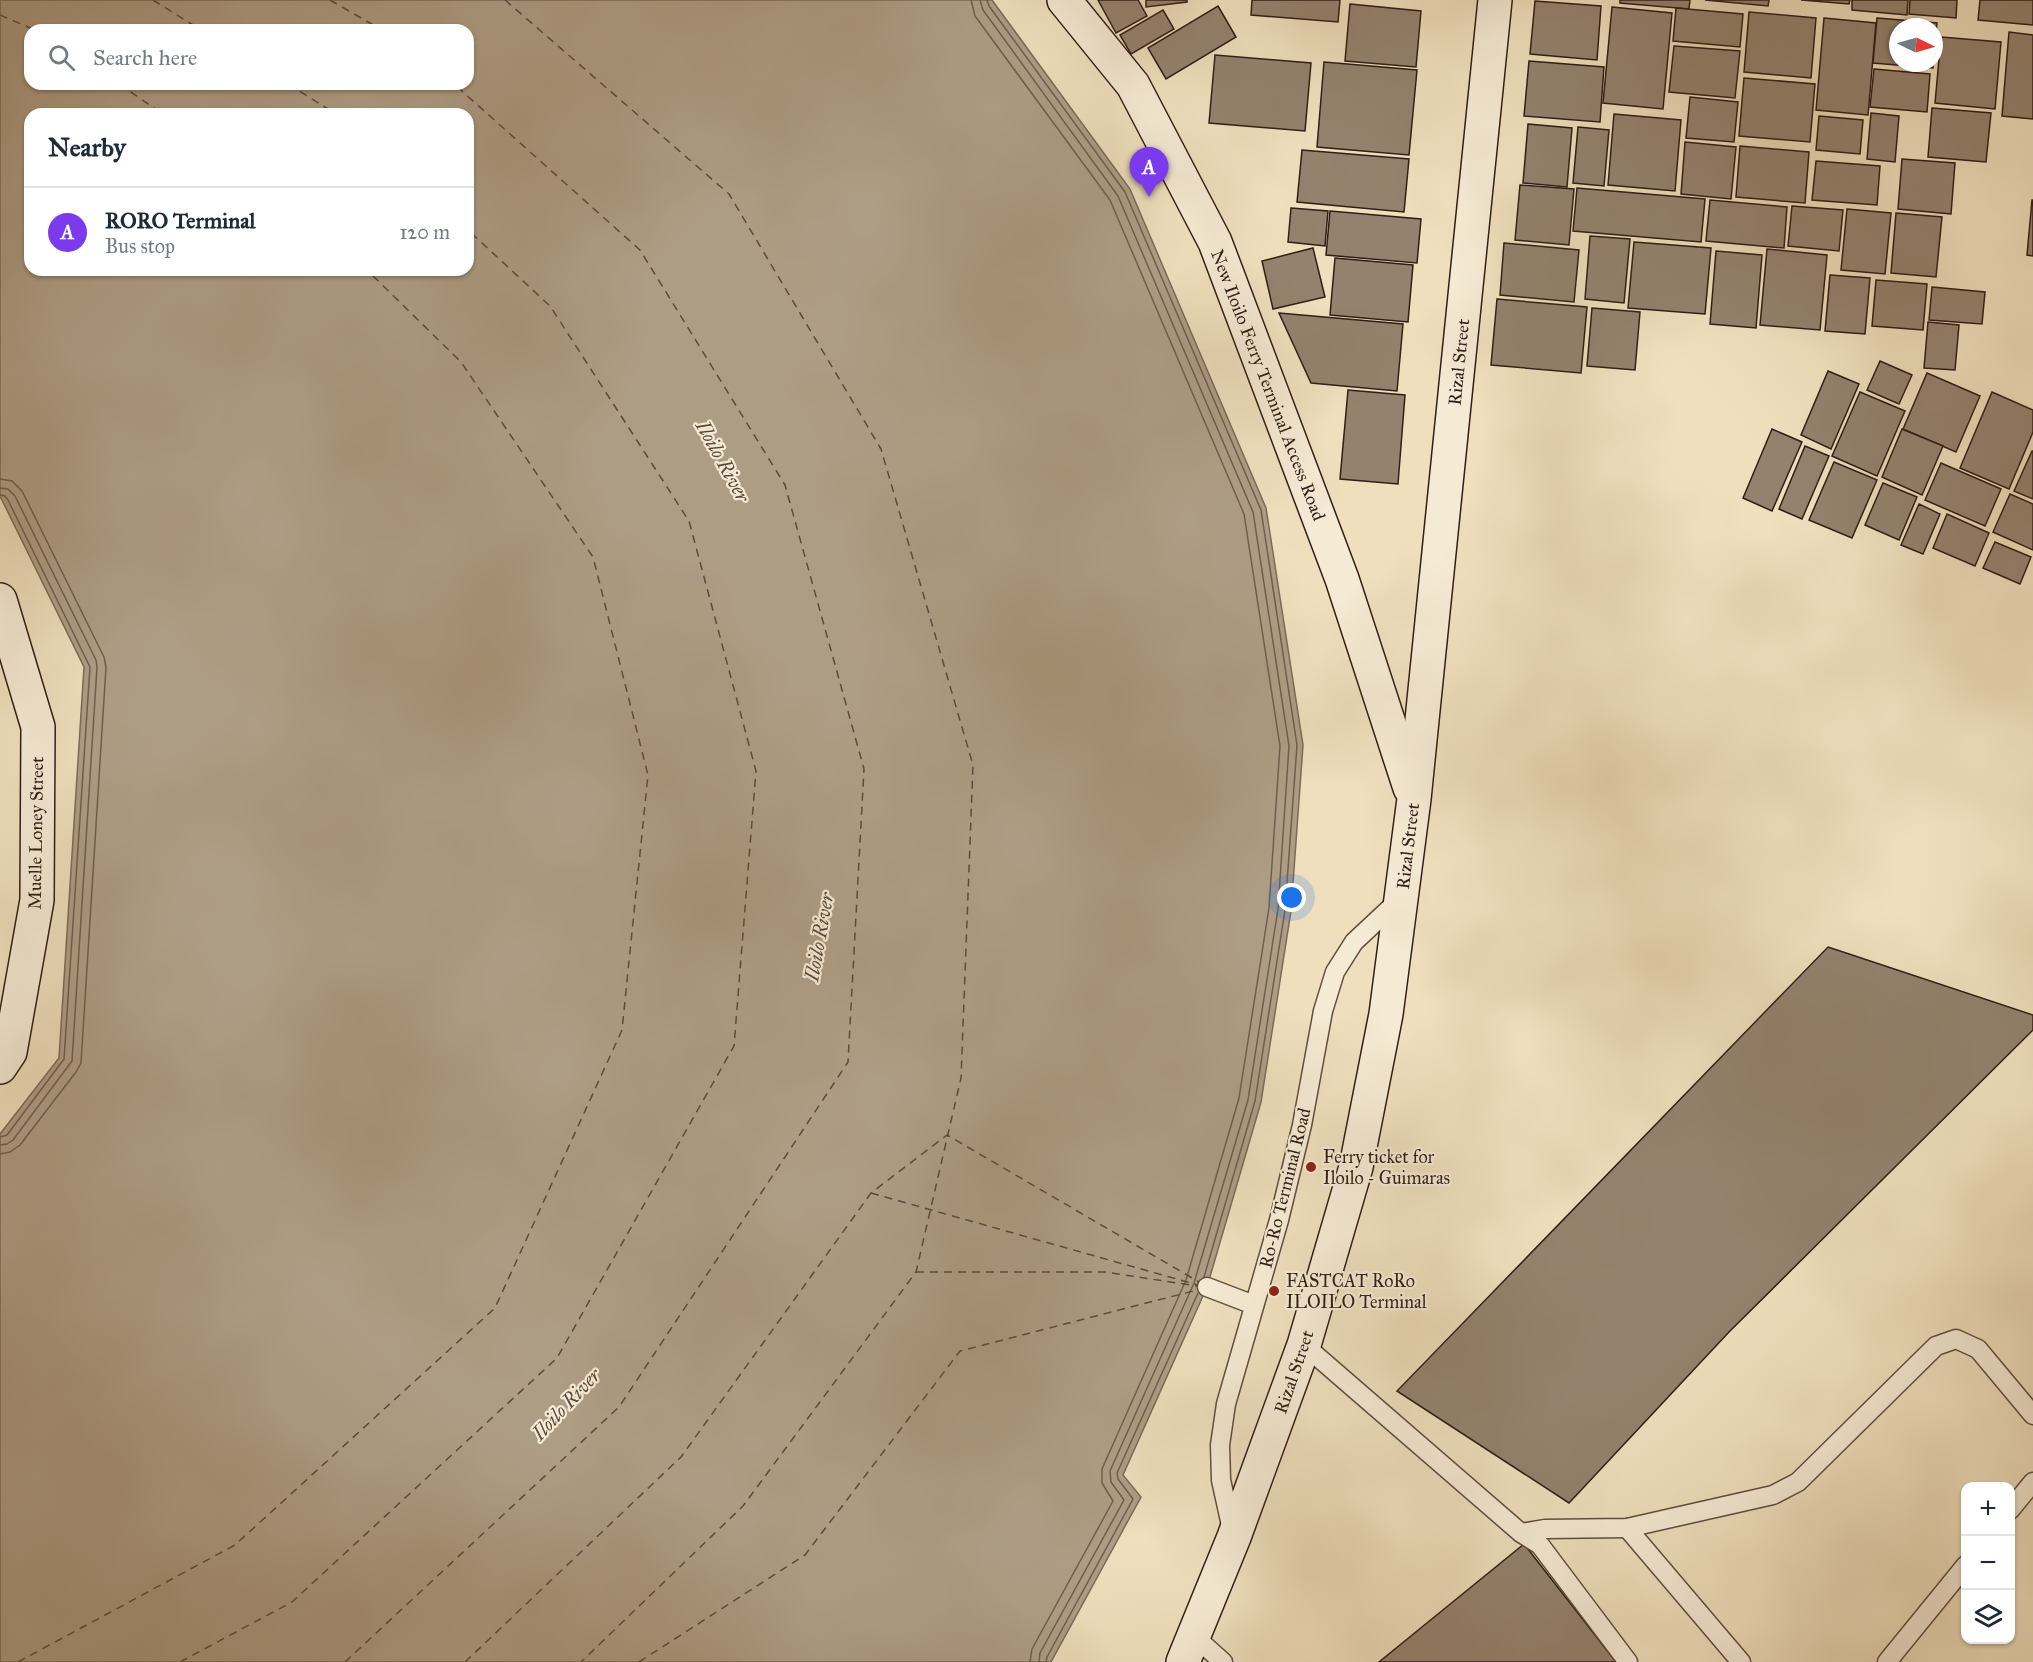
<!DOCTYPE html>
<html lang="en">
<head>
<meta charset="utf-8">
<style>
  :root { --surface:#fff; --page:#f6f6f7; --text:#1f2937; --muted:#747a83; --line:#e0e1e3; --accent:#7c3aed }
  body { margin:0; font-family:"IM FELL Great Primer",serif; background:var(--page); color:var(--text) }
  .controls { position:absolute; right:18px; bottom:18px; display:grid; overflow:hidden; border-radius:12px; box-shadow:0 2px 4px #0004 }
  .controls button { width:54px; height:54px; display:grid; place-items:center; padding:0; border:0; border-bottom:2px solid var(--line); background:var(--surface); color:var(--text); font:30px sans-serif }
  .compass { position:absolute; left:1889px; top:18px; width:54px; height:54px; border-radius:50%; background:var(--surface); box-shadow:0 2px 4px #0004; rotate:95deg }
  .you { position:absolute; left:1292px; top:898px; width:21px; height:21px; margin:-15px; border:4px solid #fff; border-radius:50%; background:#1a73e8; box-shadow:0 0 0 9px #1a73e833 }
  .badge { display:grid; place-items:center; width:39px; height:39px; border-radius:50%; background:var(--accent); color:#fff; font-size:20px; font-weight:700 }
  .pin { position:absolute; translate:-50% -50px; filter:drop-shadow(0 2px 3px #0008) }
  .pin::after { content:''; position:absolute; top:32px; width:21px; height:18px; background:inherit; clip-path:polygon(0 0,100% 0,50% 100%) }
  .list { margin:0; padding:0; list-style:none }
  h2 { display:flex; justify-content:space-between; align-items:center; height:78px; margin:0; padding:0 24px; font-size:26px }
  h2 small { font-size:20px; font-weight:400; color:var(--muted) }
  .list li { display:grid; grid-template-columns:39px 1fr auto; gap:18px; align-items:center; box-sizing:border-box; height:90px; padding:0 24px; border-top:2px solid var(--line) }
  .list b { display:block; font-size:22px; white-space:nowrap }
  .list p { margin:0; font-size:20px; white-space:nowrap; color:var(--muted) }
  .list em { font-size:20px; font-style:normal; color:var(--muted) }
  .icon { flex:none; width:33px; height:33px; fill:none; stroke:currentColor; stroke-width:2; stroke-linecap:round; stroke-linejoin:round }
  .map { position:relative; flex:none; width:2033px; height:1662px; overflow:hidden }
  .search { position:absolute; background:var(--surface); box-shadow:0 2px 4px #0004; left:24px; top:24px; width:450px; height:66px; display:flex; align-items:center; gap:15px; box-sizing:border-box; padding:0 21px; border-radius:18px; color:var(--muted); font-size:22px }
  .panel { position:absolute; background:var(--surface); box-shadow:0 2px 4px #0004; left:24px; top:108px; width:450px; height:168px; border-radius:18px }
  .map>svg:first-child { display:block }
  .water { fill:#ae9d85; stroke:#7c6a59; stroke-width:1.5; fill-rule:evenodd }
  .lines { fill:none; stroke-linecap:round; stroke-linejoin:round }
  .shore { stroke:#705e4e; stroke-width:1.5 }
  .ferry { stroke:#5d4a3e; stroke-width:1.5; stroke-dasharray:8 6; stroke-linecap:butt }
  .building { fill:#94826e; stroke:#311e18; stroke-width:1.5 }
  .lane-casing { stroke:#604e41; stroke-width:21 }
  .secondary-casing { stroke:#311e18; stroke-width:36 }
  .lane { stroke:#f5ead4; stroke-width:18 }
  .secondary { stroke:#f5ead4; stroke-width:33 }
  .poi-dot { fill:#8f2418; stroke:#f5ead4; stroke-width:2 }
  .labels { text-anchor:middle; stroke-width:4.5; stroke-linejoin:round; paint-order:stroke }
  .street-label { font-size:18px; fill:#311e18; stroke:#f5ead4 }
  .poi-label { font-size:18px; fill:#311e18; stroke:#f5ead4; text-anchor:start }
  .water-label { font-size:20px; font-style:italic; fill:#5d4a3e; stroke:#f5ead4 }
</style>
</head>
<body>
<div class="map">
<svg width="2033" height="1662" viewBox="0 0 2033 1662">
  <rect width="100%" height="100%" fill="#efdfbd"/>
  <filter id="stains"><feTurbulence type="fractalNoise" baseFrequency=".00333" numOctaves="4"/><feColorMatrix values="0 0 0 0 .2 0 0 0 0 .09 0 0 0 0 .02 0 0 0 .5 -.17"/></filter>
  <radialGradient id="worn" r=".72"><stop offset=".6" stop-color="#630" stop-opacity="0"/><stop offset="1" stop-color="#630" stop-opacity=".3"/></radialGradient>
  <path class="water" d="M0,0H992L1130,189L1266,508L1303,745L1291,911L1261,1102L1207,1287L1123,1475L1141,1497L1051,1662H0V1134L59,1058L84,667L0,496ZM30,30H468V84H30ZM30,114H468V270H30Z"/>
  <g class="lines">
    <g class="shore">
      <polyline points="971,0 975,16 1110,200 1244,514 1280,746 1269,908 1239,1098 1186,1280 1102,1469 1102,1483 1113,1501 1032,1649 1030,1662"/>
      <polyline points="980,0 983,10 1118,196 1253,512 1289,746 1278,909 1248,1100 1194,1283 1110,1471 1111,1482 1124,1500 1040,1653 1039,1662"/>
      <polyline points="987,0 989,6 1125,192 1261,510 1297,745 1285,910 1255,1101 1204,1277"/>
      <polyline points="0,479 12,481 22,491 104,657 106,667 81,1063 76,1072 20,1145 10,1152 0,1154"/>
      <polyline points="0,488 8,489 15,496 96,660 97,667 72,1061 13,1140 7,1144 0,1145"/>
      <polyline points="0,495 5,496 8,500 90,667 64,1059 7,1135 0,1137"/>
      <polyline points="1046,1662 1047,1657 1133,1499 1118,1479 1117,1473 1198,1293"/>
    </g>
    <g class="ferry">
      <polyline points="153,0 201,30"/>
      <polyline points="330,0 382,30"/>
      <polyline points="505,0 729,194 881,449 973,765 961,1078 916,1272 743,1506 581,1662"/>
      <polyline points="0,15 35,30"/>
      <polyline points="119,84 163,114"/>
      <polyline points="288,84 336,114"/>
      <polyline points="871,1193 1198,1285"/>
      <polyline points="916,1272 1105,1272 1197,1286"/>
      <polyline points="18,1662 235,1545 495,1308 622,1030 648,775 593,557 461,362 367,270"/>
      <polyline points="180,1662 292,1602 557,1358 734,1046 756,771 689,521 550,306 468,230"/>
      <polyline points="345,1662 619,1407 848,1062 864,769 785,485 640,250 454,84"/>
      <polyline points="465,1662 681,1457 871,1193 947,1135 1199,1282"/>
      <polyline points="639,1662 805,1555 960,1351 1201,1289"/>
    </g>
  </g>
  <g class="building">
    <polygon points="1098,0 1138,0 1147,16 1116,33"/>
    <polygon points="1146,0 1187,0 1187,2 1146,7"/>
    <polygon points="1252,0 1340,0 1338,22 1251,15"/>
    <polygon points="1620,0 1690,0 1689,9 1620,3"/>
    <polygon points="1705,0 1769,0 1768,6"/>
    <polygon points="1801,0 1850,0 1849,4"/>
    <polygon points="1852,0 1908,0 1907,15 1852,10"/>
    <polygon points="1910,0 1957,0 1956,18 1909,14"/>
    <polygon points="1980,0 2033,0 2033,25 1978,20"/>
    <polygon points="1535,1 1601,6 1597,60 1530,54"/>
    <polygon points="1350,4 1421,11 1416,67 1345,61"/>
    <polygon points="1218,6 1236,37 1166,79 1148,48"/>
    <polygon points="1612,7 1672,13 1663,109 1603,103"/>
    <polygon points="1676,8 1743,14 1740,47 1673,41"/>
    <polygon points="1163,10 1174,29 1131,54 1120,35"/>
    <polygon points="1749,12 1816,18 1811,78 1744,72"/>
    <polygon points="1824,18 1876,23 1868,115 1816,110"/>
    <polygon points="1877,18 1937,23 1934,52 1934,27 1898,27 1898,63 1933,63 1933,68 1873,63"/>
    <polygon points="2009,32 2033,35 2033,119 2002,116"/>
    <polygon points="1941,37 2001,42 1995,109 1935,103"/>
    <polygon points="1674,46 1740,51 1735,98 1669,92"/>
    <polygon points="1215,55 1311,63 1305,131 1209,123"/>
    <polygon points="1529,61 1604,67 1600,122 1524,116"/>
    <polygon points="1324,62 1417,70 1409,155 1317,147"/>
    <polygon points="1874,69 1930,74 1927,112 1870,107"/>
    <polygon points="1744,78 1815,84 1810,142 1739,136"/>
    <polygon points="1690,97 1738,102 1734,142 1686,138"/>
    <polygon points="1932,108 1991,113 1986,162 1928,157"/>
    <polygon points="1871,113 1899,116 1895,162 1867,159"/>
    <polygon points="1614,114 1681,120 1675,191 1608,185"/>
    <polygon points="1819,116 1863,120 1860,154 1816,150"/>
    <polygon points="1528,124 1572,128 1567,187 1523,183"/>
    <polygon points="1578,127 1609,130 1604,186 1573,183"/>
    <polygon points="1685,142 1736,147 1731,199 1681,194"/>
    <polygon points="1740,146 1809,152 1805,203 1736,197"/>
    <polygon points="1302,150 1409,159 1404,212 1297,202"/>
    <polygon points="1902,159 1955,163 1951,214 1898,209"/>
    <polygon points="1816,161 1880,166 1877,205 1812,200"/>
    <polygon points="1520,185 1574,189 1569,245 1515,240"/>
    <polygon points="1577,188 1705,199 1701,242 1573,231"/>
    <polygon points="1710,200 1787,207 1784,248 1706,241"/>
    <polygon points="2032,200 2033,200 2033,256 2027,255"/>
    <polygon points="1792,206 1843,210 1839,251 1788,246"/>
    <polygon points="1291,208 1328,211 1325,246 1288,242"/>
    <polygon points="1847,209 1891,213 1885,274 1841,270"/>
    <polygon points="1330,211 1421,219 1417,263 1326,255"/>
    <polygon points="1896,213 1942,217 1936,277 1891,273"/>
    <polygon points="1590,236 1630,239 1624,303 1585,299"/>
    <polygon points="1634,242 1711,248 1705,314 1628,308"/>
    <polygon points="1504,243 1579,250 1574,302 1500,295"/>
    <polygon points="1313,248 1325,297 1273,309 1262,261"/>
    <polygon points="1767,249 1827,255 1820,330 1760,325"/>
    <polygon points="1716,251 1762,255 1756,328 1710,324"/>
    <polygon points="1335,258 1413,265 1408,322 1330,315"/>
    <polygon points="1830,275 1870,278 1865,334 1825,331"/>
    <polygon points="1876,280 1927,284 1923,330 1872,326"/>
    <polygon points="1932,287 1985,292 1982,324 1929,320"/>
    <polygon points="1497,299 1587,307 1581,373 1491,365"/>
    <polygon points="1592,308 1640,312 1635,370 1587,366"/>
    <polygon points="1279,313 1403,324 1397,391 1311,383"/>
    <polygon points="1928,322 1959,325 1955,370 1924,368"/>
    <polygon points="1880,361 1912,375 1899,404 1867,390"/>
    <polygon points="1828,371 1859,384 1831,449 1801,435"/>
    <polygon points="1927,373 1980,396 1956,452 1903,429"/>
    <polygon points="1348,390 1405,395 1398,484 1340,479"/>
    <polygon points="1860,392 1905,411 1877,476 1832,456"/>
    <polygon points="1992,392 2033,410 2033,432 2009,489 1960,468"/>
    <polygon points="1772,429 1802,442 1772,511 1743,498"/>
    <polygon points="1902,429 1943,446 1922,495 1882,477"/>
    <polygon points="1805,446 1829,456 1802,519 1779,509"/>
    <polygon points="2032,451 2033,451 2033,499 2014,491"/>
    <polygon points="1834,462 1877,480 1852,538 1809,520"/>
    <polygon points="1941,463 2001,489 1985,526 1925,500"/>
    <polygon points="1883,483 1917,497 1899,540 1865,525"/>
    <polygon points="2010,494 2033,504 2033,550 1993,532"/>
    <polygon points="1919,504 1940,514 1923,554 1901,545"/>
    <polygon points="1947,514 1989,533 1975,566 1933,548"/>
    <polygon points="1995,542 2031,557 2020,584 1983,568"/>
    <polygon points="1828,947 2033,1015 2033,1030 1729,1332 1569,1503 1397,1391"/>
    <polygon points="1524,1544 1616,1662 1379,1662"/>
  </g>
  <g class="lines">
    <defs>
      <g id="lane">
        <polyline points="1207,1287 1254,1305"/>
        <polyline points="1304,1345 1521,1533 1545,1529 1627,1528 1773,1495 1798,1482 1936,1346 1956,1339 1978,1349 2033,1415"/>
        <polyline points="2010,1510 2033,1482"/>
        <polyline points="1627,1528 1741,1662"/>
        <polyline points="1232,1530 1221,1480 1220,1445 1226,1404 1279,1220 1302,1125 1323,1011 1335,972 1354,942 1400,899"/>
        <polyline points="1521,1533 1540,1545 1628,1662"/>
        <polyline points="1195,1637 1223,1662"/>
        <polyline points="1887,1662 1966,1565"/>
      </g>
      <g id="secondary">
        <polyline points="1064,0 1133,85 1215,242 1342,579 1410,788"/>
        <polyline points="0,600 38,727 37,900 10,1052 0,1067"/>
        <polyline points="1183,1662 1234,1537 1304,1345 1356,1167 1386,1014 1414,799 1495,0"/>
      </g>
    </defs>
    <use href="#lane" class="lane-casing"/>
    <use href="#secondary" class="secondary-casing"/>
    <use href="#lane" class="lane"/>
    <use href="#secondary" class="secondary"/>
  </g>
  <g class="poi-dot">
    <circle cx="1311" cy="1167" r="6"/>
    <circle cx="1274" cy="1291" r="6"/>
  </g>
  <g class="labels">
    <g class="street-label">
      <text transform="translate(1459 362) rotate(-84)" y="6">Rizal Street</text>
      <text transform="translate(1268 385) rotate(69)" y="6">New Iloilo Ferry Terminal Access Road</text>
      <text transform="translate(36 833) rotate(-89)" y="6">Muelle Loney Street</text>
      <text transform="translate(1408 846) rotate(-83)" y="6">Rizal Street</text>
      <text transform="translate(1285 1188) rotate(-76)" y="6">Ro-Ro Terminal Road</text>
      <text transform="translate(1294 1372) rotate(-71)" y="6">Rizal Street</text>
    </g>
    <g class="poi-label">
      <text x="1323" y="1163">Ferry ticket for<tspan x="1323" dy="21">Iloilo - Guimaras</tspan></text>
      <text x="1286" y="1287">FASTCAT RoRo<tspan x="1286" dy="21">ILOILO Terminal</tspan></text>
    </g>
    <g class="water-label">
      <text transform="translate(723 461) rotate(61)" y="7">Iloilo River</text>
      <text transform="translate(819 937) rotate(-80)" y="7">Iloilo River</text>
      <text transform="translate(566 1404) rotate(-47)" y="7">Iloilo River</text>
    </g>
  </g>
  <rect width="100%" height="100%" filter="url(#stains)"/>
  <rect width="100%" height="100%" fill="url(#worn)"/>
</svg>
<div class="controls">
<button>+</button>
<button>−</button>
<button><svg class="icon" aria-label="layers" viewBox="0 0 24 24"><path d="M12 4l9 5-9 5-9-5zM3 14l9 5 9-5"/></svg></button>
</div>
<svg class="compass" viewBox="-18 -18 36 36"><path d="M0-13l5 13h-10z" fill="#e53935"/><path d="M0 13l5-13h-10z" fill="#747a83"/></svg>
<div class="you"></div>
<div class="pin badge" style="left:1149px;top:197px">A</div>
<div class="search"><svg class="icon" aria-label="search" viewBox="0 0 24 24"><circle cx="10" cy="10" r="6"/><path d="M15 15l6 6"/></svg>Search here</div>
<section class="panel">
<h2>Nearby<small></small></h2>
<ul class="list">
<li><span class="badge">A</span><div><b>RORO Terminal</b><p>Bus stop</p></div><em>120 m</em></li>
</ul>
</section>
</div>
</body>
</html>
